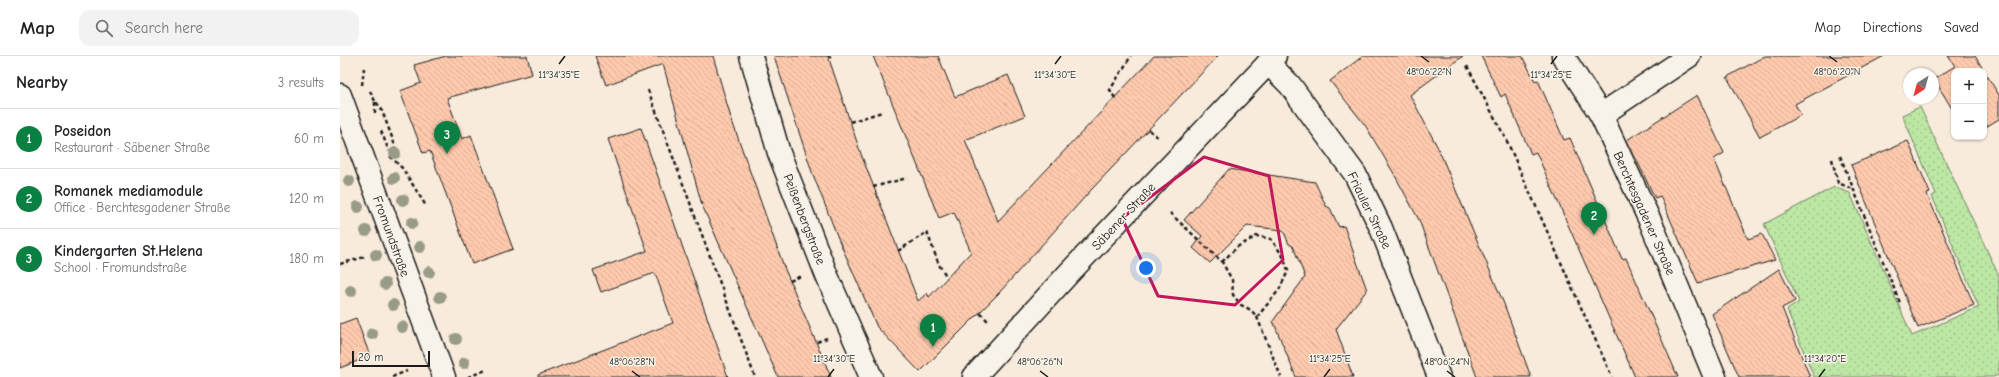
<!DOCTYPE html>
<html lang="en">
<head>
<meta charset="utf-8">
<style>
  :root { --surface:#fff; --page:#f2f2f2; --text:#202124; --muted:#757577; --line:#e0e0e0; --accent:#0b8043 }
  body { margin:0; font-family:"Comic Neue",sans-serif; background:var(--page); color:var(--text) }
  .controls { position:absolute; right:12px; top:12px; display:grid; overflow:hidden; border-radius:8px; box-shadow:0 1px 3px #0004 }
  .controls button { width:36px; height:36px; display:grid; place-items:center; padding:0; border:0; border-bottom:1px solid var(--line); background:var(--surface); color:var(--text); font:20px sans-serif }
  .compass { position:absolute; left:1563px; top:12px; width:36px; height:36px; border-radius:50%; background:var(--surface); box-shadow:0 1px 3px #0004; rotate:216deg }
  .scale { position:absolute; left:12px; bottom:10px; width:78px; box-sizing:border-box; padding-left:4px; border:2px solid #1c1c1c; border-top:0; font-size:11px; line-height:14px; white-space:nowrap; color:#1c1c1c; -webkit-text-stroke:3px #f7f3e8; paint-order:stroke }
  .you { position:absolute; left:806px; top:212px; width:14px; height:14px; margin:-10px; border:3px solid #fff; border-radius:50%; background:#1a73e8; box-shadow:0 0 0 6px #1a73e833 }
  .badge { display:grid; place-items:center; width:26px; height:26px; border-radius:50%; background:var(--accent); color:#fff; font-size:13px; font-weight:700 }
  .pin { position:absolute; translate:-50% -33px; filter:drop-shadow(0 1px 2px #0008) }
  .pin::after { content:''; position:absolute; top:21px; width:14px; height:12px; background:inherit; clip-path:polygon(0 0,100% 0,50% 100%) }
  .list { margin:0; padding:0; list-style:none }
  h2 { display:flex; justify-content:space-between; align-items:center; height:52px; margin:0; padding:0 16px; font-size:17px }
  h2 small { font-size:13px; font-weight:400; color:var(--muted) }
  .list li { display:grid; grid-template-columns:26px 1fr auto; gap:12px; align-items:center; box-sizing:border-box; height:60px; padding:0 16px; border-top:1px solid var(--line) }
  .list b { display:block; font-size:15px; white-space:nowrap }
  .list p { margin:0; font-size:13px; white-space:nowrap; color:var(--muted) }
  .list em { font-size:13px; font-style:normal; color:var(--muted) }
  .icon { flex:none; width:22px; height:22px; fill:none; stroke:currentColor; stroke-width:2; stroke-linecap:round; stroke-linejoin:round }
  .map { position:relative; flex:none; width:1659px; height:321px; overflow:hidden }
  header { display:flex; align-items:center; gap:24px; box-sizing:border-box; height:56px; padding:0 20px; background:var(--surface); border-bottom:1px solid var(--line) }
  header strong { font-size:19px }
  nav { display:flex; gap:22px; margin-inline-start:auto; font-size:14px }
  .search { width:280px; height:36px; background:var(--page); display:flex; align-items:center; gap:10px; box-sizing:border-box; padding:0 14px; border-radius:12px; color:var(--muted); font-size:15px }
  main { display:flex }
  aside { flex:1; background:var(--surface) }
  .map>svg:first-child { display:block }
  .grass { fill:url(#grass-dots); stroke:#6c8260 }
  .building { fill:url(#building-back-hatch); stroke:#1c1c1c }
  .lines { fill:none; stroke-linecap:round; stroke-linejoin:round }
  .minor-casing { stroke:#1c1c1c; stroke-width:25 }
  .path { stroke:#1c1c1c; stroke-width:2.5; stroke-dasharray:4 3; stroke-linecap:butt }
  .minor { stroke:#f7f3e8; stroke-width:22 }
  .tree { fill:#999b89 }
  .marked { fill:none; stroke:#c2185b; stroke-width:3; stroke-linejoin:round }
  .ticks { fill:none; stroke:#1c1c1c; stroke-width:1.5 }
  .labels { text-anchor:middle; stroke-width:3; stroke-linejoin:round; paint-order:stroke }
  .street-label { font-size:13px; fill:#1c1c1c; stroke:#f7f3e8 }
  .ticks-label { font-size:10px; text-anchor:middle; fill:#1c1c1c; stroke:#f7f3e8; stroke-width:3; stroke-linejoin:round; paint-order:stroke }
</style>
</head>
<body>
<header>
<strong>Map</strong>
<div class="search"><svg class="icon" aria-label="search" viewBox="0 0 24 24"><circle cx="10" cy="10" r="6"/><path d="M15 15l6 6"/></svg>Search here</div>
<nav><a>Map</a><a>Directions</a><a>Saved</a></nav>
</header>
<main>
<aside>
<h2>Nearby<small>3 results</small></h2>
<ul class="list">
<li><span class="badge">1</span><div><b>Poseidon</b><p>Restaurant · Säbener Straße</p></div><em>60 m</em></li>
<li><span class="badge">2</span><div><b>Romanek mediamodule</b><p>Office · Berchtesgadener Straße</p></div><em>120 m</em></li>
<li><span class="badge">3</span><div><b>Kindergarten St.Helena</b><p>School · Fromundstraße</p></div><em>180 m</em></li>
</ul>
</aside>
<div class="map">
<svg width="1659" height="321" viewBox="0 0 1659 321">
  <defs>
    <pattern id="grass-dots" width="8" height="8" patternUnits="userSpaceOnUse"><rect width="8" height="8" fill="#bce7a4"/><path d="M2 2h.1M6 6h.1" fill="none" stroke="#a1c68d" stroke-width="1.8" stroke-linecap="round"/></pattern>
    <pattern id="building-back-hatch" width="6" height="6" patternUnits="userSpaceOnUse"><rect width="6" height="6" fill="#fecaae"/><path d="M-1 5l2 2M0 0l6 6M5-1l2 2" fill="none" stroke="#d9ad95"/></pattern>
  </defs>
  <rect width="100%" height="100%" fill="#f8ebdc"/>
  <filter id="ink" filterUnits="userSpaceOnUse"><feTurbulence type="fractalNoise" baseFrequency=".025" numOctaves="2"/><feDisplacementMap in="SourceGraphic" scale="8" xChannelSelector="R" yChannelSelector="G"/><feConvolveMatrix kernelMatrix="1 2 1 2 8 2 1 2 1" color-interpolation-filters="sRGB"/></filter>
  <g filter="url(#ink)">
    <polygon class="grass" points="1580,51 1659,220 1659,319 1653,321 1474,321 1447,254 1459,246 1424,168 1494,131 1510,137 1572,280 1639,251 1592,140 1596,138 1562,59"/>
    <g class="building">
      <polygon points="106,0 187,0 192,18 107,42 122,83 131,79 173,193 132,208 90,95 83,97 60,35 81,27 74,9"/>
      <polygon points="255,0 373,0 391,62 444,211 491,321 438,321 362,149 323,8 266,29"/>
      <polygon points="434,0 488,0 521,98 578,245 587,237 589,241 631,196 614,156 599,162 533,0 598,0 615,41 668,19 685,60 625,84 658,165 814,0 878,0 752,133 658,238 580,316 537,271 498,182 472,116"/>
      <polygon points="1023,0 1123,0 1070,39 1098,92 1164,248 1191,321 1137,321 1079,164 1053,116 1025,69 990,25"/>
      <polygon points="1141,0 1182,0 1195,25 1198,24 1224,84 1230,82 1282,203 1286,202 1338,321 1295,321 1196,96 1191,98 1165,38 1161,41"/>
      <polygon points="1425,0 1544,0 1455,48 1461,59 1420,81 1387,21"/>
      <polygon points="1608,0 1635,0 1659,39 1659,63 1644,72 1644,15 1614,15 1614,56 1594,23 1615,10"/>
      <polygon points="1357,39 1384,97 1374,103 1408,183 1422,178 1435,204 1358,227 1320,140 1315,142 1287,84"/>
      <polygon points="301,72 388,321 198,321 198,319 333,267 315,217 261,236 253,214 307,195 268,83"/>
      <polygon points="1568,85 1590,137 1587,138 1634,249 1578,272 1511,109"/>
      <polygon points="889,113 975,126 986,150 990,152 999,171 1004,170 1027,234 996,273 1013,321 956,321 933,265 965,221 953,190 949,188 943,174 907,170 870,207 853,192 862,180 844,164"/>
      <polygon points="1439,213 1455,245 1442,252 1470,321 1399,321 1372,258"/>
      <polygon points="16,262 30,300 0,312 0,268"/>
    </g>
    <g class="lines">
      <defs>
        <g id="minor">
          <polyline points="411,0 439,97 487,220 531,321"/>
          <polyline points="1223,0 1261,59 1311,167 1375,321"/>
          <polyline points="928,7 950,29 1015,118 1041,172 1099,321"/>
          <polyline points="0,39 104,321"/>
          <polyline points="1261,59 1349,0"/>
          <polyline points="634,321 729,217 935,0"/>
        </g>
      </defs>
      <use href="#minor" class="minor-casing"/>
      <g class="path">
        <polyline points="488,1 491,0"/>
        <polyline points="1127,10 1166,83 1272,321"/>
        <polyline points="22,29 24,12"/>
        <polyline points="308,34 415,321"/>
        <polyline points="30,35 35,45"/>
        <polyline points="775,42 770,34 791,0"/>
        <polyline points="35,57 35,45 41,52 56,92"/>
        <polyline points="510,66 542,56"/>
        <polyline points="809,74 819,82"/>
        <polyline points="41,75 49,95"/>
        <polyline points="50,100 63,113 86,150"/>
        <polyline points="1500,100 1560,247"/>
        <polyline points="1492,103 1498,127 1513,133"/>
        <polyline points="533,131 567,122"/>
        <polyline points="830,157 882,206 892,224 893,239 901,249 911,254 917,261 941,321"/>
        <polyline points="558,195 587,176 599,209 607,221"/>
        <polyline points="882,206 897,191 917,180 931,183 943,200 948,215 939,234 917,261"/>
        <polyline points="0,208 24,201"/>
        <polyline points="450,225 461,220"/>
        <polyline points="640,257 649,266"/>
        <polyline points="477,286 487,282"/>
        <polyline points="52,321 67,315"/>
        <polyline points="128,321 146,314"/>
      </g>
      <use href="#minor" class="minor"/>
    </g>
    <g class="tree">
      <circle cx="55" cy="97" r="6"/>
      <circle cx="54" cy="122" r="6"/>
      <circle cx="9" cy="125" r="6"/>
      <circle cx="63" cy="144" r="6"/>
      <circle cx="18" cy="151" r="6"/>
      <circle cx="72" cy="167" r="6"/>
      <circle cx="26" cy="175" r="6"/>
      <circle cx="80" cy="191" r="6"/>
      <circle cx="36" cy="199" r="6"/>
      <circle cx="89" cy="216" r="6"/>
      <circle cx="45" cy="228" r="6"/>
      <circle cx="11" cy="235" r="6"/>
      <circle cx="100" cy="241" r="6"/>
      <circle cx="53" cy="249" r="6"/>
      <circle cx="62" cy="271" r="6"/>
      <circle cx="32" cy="278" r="6"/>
      <circle cx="116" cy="283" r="6"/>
      <circle cx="124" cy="307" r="6"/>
    </g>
  </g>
  <path class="marked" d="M864,101L929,120L943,204L895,249L818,240L782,162Z"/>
  <path class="ticks" d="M1081,0L1089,6M1489,0L1497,6M219,8L225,0M715,8L721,0M1211,8L1217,0M292,315L300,321M700,315L708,321M1107,315L1115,321M488,321L494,313M984,321L990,313M1479,321L1485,313"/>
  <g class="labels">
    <g class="street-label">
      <text transform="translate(1030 154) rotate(64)" y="5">Friauler Straße</text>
      <text transform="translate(1305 157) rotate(66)" y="5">Berchtesgadener Straße</text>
      <text transform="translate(783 160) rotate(-47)" y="5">Säbener Straße</text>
      <text transform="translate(465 163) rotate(69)" y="5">Peißenbergstraße</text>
      <text transform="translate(52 180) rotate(70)" y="5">Fromundstraße</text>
    </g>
  </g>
  <g class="ticks-label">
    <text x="1497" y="19">48°06'20"N</text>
    <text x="1089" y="19">48°06'22"N</text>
    <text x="219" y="22">11°34'35"E</text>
    <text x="715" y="22">11°34'30"E</text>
    <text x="1211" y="22">11°34'25"E</text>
    <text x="494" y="306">11°34'30"E</text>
    <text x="990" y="306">11°34'25"E</text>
    <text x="1485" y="306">11°34'20"E</text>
    <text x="292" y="309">48°06'28"N</text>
    <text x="700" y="309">48°06'26"N</text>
    <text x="1107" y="309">48°06'24"N</text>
  </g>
</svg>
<div class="controls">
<button>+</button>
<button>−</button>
</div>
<svg class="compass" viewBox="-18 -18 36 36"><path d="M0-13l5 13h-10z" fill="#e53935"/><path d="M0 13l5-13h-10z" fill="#757577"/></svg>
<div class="scale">20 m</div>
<div class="you"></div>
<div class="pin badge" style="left:593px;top:291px">1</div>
<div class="pin badge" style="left:1254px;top:179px">2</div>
<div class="pin badge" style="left:107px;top:98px">3</div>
</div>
</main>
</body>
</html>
